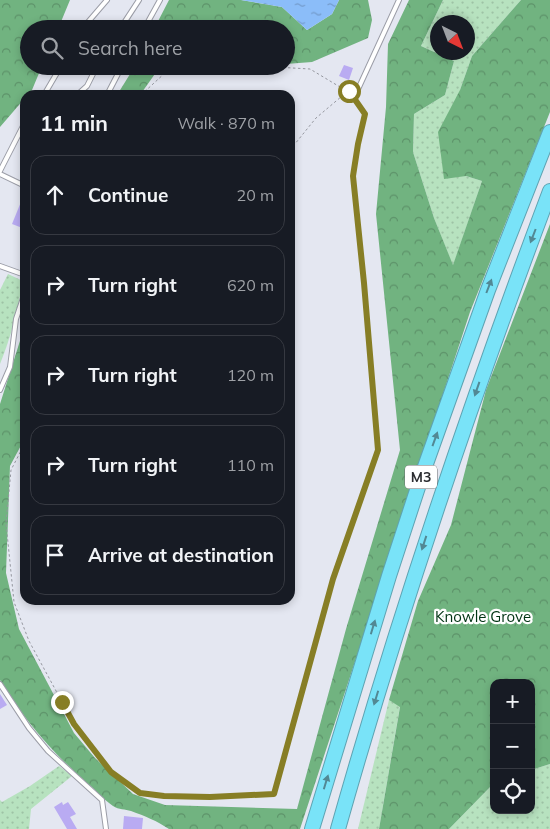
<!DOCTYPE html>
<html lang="en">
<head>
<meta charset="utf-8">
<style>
  :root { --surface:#171b24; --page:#242831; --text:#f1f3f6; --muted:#9ea1a6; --line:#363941 }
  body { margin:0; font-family:Mulish,sans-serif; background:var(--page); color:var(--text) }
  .controls { position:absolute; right:15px; bottom:15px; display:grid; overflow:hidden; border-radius:10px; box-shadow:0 2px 8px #0003 }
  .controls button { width:45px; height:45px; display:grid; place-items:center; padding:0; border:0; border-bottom:1px solid var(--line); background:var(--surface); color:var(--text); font:25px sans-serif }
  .compass { position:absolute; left:430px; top:15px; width:45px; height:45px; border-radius:50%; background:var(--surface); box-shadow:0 2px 8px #0003; rotate:138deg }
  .stop { position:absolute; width:15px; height:15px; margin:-11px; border:4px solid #877e25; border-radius:50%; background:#fff }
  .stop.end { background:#877e25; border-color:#fff; box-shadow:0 1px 5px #0008 }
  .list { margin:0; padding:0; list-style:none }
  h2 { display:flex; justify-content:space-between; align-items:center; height:65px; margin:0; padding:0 20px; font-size:21px }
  h2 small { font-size:16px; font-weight:400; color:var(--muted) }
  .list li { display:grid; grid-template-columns:32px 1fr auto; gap:15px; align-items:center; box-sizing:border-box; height:80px; margin:0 10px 10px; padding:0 10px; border:1px solid var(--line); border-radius:15px }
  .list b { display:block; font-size:19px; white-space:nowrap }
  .list em { font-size:16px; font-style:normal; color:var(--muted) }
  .icon { flex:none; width:28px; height:28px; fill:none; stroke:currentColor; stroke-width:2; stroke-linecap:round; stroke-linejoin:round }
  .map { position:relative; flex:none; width:550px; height:829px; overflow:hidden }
  .search { position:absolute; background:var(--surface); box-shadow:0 2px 8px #0003; left:20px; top:20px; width:275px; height:55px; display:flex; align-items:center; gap:12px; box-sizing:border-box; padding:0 18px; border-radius:28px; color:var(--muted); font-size:19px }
  .panel { position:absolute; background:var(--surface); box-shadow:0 2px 8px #0003; left:20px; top:90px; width:275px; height:515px; border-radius:15px }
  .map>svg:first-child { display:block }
  .grass { fill:url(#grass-dots); fill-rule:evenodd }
  .forest { fill:url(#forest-crowns) }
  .water { fill:url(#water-ripples) }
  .building { fill:#b9abf2 }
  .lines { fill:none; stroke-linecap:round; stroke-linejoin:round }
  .lane-casing { stroke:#9b9da7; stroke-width:6 }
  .highway-casing { stroke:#5ea3b2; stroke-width:16 }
  .path { stroke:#95979f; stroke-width:1; stroke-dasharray:2.5 2.5; stroke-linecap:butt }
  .lane { stroke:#fff; stroke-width:4 }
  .highway { stroke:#79e3f8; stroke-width:14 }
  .oneway { fill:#528894 }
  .route { stroke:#877e25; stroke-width:6 }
  .labels { text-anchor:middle; stroke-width:4.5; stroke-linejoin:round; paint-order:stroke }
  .shield { fill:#fff; stroke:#6b6c6f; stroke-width:1 }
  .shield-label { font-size:14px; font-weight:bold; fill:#2c2d31 }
  .park-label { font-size:15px; fill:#003313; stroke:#fff }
</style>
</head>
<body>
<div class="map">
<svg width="550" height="829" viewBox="0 0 550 829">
  <defs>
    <pattern id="grass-dots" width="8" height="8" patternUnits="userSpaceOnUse" patternTransform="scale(1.25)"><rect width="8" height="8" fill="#b7e2bf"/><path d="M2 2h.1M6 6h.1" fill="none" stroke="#9ec2a5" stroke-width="1.8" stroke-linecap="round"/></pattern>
    <pattern id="forest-crowns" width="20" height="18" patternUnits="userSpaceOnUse" patternTransform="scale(1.25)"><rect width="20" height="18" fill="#71b380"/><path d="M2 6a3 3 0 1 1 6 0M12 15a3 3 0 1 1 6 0" fill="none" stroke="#5d9269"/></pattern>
    <pattern id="water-ripples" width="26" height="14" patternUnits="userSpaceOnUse" patternTransform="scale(1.25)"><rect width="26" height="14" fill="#8bbdf9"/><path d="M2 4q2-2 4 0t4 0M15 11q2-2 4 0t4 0" fill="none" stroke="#729aca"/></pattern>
  </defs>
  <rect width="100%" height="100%" fill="#e4e7f1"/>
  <g class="grass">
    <path d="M443,0H521L472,56L460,90L466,176L482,181L453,266L434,218L413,152L414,114L445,95L454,61L421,46ZM438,22H468V52H438Z"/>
    <path d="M8,274L23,281C18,309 11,337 0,364V290Z"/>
    <polygon points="389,700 400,706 379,829 358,829"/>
    <polygon points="550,764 550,829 449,829 494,783 494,810 531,810 531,770"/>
    <polygon points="59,766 72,776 31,809 29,829 0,829 0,800 2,802 30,786"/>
  </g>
  <g class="forest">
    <polygon points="0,0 70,0 58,29 29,29 29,66 42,66 32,90 28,95 25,95 25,98 0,127"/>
    <polygon points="169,0 241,0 282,7 307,30 332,14 339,0 368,0 372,20 368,38 312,62 286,64 286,29 154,29"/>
    <path d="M409,0H443L421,46L454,61L445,95L414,114L413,152L434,218L453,265L482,181L466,176L444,179L438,132L460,90L472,56L521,0H550V112L470,312L300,829H169C157,821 145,816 131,811C125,809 119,810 113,806C103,799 96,790 87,783C52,752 24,720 0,680V404L25,325V438L10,466L6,573L19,629L74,733L95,758L133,794L165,805L297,809L346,629L400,450L376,214L386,107L388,44Z"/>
    <polygon points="135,66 245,66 157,71 140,95 117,95"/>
    <polygon points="550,224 550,764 531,770 531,683 494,683 494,783 449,829 379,829 400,707 389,700 418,601 451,525 486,390"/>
  </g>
  <polygon class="water" points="241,0 339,0 332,14 307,30 282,7"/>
  <g class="building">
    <polygon points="344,65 353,68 349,80 339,76"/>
    <polygon points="25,192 25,229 12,224"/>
    <polygon points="0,694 7,705 0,709"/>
    <polygon points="62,802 63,805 68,802 76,814 70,817 77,829 67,829 54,807"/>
    <polygon points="124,816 143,818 142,829 123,829"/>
  </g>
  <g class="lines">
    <defs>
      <g id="lane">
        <polyline points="82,29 107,0"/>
        <polyline points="120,29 139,0"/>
        <polyline points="144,29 160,0"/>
        <polyline points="46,92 57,95"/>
        <polyline points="44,95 61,66"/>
        <polyline points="77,95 87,86 97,66"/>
        <polyline points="107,95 122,66"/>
        <polyline points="354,98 399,0"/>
        <polyline points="0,171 25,122"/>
        <polyline points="0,174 25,186"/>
        <polyline points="0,266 25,275"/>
        <polyline points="0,390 10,367 16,319 25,292"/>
        <polyline points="0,684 29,728 48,751 102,800 106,829"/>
      </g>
      <g id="highway">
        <polyline points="312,829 389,576 422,475 488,290 550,132"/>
        <path d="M338,829C399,613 471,401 550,191"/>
      </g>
    </defs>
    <use href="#lane" class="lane-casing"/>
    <use href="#highway" class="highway-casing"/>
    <g class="path">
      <polyline points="258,66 310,69 350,93"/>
      <polyline points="141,95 166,72 257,66"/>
      <polyline points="290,150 316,118 348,91"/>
      <polyline points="25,443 11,470 6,523 14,602 29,641 74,724 111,772 139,793 164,796 210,797 274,794 333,579 378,450 364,283 353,176 358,144 365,114 357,102"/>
    </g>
    <use href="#lane" class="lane"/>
    <use href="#highway" class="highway"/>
  </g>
  <defs><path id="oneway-solid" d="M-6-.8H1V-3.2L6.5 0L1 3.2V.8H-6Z" transform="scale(1.25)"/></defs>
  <g class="oneway">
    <use href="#oneway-solid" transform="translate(533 236) rotate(111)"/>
    <use href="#oneway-solid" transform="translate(489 286) rotate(-69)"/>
    <use href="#oneway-solid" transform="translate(477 389) rotate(109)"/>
    <use href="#oneway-solid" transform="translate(435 439) rotate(-70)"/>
    <use href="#oneway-solid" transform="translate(424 543) rotate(108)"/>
    <use href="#oneway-solid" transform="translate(373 627) rotate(-73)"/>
    <use href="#oneway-solid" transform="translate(376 698) rotate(107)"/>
    <use href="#oneway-solid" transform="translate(326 782) rotate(-73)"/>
  </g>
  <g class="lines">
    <polyline class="route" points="62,702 74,724 111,772 140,793 164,796 210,797 274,794 333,579 378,450 364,283 353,176 358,144 365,114 349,91"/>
  </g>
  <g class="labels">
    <rect class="shield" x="405" y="465.5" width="32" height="23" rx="4"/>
    <g class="shield-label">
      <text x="421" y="482">M3</text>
    </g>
    <g class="park-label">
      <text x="483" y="622">Knowle Grove</text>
    </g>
  </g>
</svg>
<div class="controls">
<button>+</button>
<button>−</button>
<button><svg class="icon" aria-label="locate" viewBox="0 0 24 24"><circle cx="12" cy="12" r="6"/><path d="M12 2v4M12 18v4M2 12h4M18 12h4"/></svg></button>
</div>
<svg class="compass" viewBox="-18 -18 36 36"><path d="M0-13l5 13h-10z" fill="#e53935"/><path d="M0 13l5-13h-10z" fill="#9ea1a6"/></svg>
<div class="stop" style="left:349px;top:91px"></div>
<div class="stop end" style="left:62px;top:702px"></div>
<div class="search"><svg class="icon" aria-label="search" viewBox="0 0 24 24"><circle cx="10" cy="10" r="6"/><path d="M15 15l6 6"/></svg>Search here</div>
<section class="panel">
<h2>11 min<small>Walk · 870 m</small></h2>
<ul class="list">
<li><svg class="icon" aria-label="ahead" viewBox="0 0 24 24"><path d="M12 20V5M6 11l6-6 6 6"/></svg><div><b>Continue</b></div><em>20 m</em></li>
<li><svg class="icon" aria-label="right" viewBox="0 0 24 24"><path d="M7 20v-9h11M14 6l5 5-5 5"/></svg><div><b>Turn right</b></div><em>620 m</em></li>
<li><svg class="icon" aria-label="right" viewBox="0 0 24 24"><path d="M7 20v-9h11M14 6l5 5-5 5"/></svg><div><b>Turn right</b></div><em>120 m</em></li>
<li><svg class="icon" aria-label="right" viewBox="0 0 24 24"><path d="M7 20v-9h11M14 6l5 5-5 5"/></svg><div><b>Turn right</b></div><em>110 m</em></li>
<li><svg class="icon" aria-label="arrive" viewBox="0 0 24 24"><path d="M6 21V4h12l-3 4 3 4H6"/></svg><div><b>Arrive at destination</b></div></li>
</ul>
</section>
</div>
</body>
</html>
